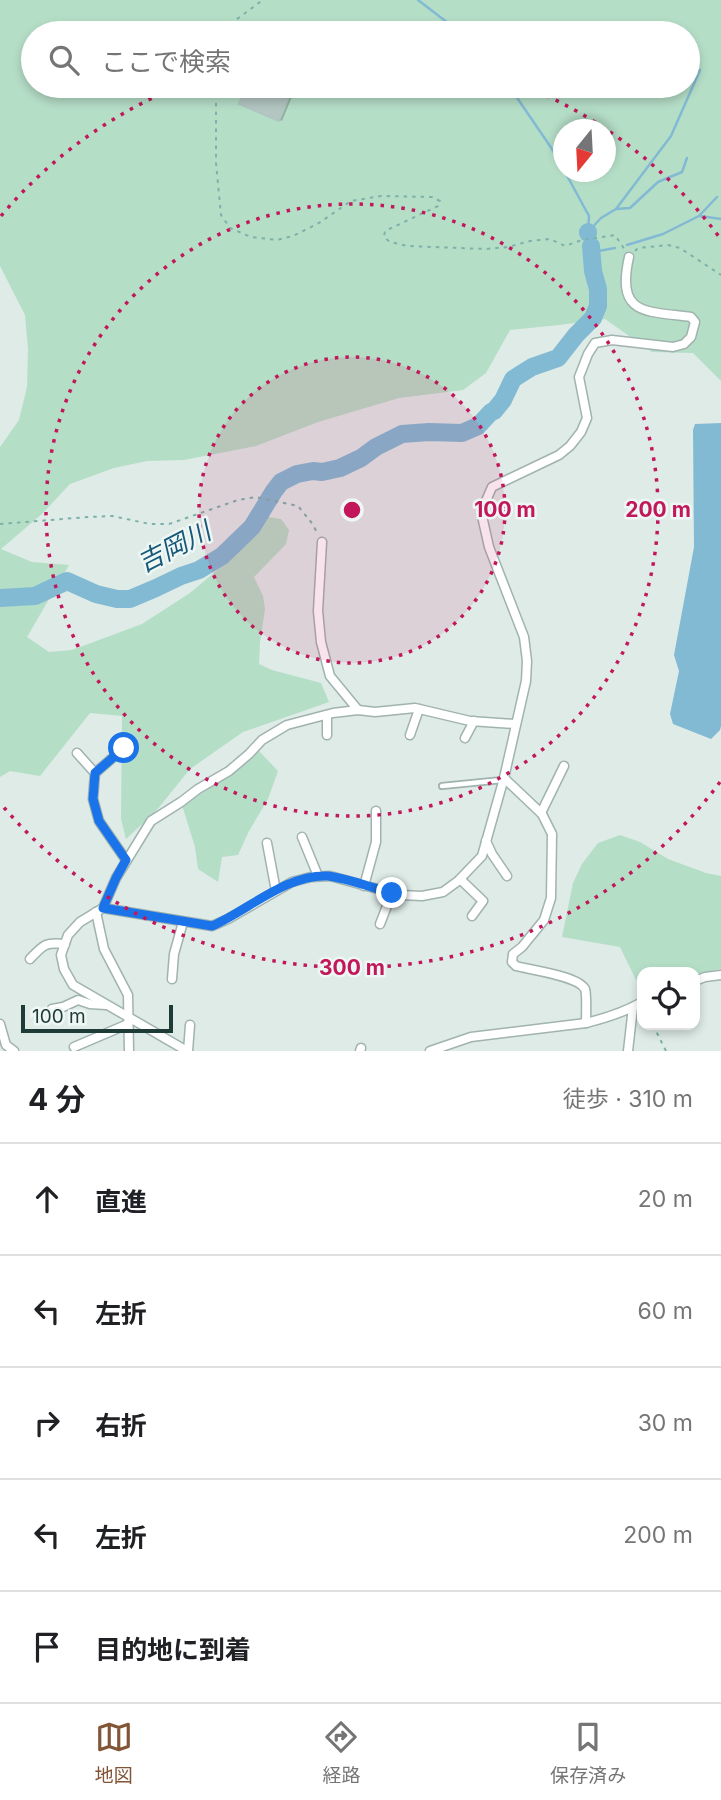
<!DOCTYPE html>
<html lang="ja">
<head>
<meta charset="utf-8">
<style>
  :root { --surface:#fff; --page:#f6f6f6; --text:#202124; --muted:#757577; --line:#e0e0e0; --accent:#825536 }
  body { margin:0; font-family:Inter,"Noto Sans JP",sans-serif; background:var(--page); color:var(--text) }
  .controls { position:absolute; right:21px; bottom:21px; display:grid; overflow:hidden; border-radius:14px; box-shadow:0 4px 10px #0003 }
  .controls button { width:63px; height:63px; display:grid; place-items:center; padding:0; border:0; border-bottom:2px solid var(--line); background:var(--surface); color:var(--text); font:35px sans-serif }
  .compass { position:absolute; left:553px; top:119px; width:63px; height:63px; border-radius:50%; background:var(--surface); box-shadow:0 4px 10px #0003; rotate:198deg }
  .scale { position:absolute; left:21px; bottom:18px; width:152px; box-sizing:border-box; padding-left:7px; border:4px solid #1f3b38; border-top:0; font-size:19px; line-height:24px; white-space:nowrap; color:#1f3b38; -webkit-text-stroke:5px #eff7f4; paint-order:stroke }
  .stop { position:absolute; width:21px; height:21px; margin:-16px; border:5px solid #1a73e8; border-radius:50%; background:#fff }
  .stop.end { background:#1a73e8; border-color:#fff; box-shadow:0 2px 7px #0008 }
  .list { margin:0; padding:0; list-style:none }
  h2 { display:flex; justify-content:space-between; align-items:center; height:91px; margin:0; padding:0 28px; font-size:30px }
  h2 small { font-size:23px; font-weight:400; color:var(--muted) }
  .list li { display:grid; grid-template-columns:46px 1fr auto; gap:21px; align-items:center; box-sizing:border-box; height:112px; padding:0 28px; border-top:2px solid var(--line) }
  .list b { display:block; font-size:26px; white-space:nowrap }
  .list em { font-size:23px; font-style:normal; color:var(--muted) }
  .icon { flex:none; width:38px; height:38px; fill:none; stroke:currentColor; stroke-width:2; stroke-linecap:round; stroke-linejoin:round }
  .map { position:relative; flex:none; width:721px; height:1051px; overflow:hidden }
  .search { position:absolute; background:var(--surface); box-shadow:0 4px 10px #0003; left:21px; right:21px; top:21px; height:77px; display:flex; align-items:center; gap:18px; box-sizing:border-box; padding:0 24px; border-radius:38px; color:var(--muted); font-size:26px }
  .sheet { height:651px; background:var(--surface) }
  nav { display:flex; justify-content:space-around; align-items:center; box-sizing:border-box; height:98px; border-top:2px solid var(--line); background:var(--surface); font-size:19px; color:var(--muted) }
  nav a { display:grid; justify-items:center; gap:4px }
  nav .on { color:var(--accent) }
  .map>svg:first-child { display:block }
  .green { fill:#b5dec7; fill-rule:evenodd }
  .water { fill:#82bad4 }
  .shadow { fill:#0003 }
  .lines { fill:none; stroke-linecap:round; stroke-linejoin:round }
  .stream { stroke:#82bad4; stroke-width:2.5 }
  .river { stroke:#82bad4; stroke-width:18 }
  .building { fill:#b3c6c1; stroke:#b0c5c0; stroke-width:2 }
  .lane-casing { stroke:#a1b3af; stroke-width:8 }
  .street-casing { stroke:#a1b3af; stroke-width:11 }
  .path { stroke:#7db1a9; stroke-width:2; stroke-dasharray:3.5 5; stroke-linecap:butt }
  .lane { stroke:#fff; stroke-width:4.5 }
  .street { stroke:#fff; stroke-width:8 }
  .route { stroke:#1a73e8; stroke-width:9 }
  .ring { fill:none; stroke:#c2185b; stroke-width:3.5; stroke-dasharray:3.5 7 }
  .labels { text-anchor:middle; stroke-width:5; stroke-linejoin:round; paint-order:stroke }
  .water-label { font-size:26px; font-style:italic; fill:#16597a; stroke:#eff7f4 }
  .centre { fill:#c2185b; stroke:#eff7f4; stroke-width:3.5 }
  .ring-label { font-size:21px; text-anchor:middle; font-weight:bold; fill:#c2185b; stroke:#eff7f4; stroke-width:5; stroke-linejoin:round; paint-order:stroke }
</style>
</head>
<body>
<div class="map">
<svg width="721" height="1051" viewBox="0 0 721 1051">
  <rect width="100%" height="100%" fill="#deebe7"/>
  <g class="green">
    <path d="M0,0H721V381L693,353L652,352L605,319L559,325L510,330L486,373L463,390L399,398L318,422L256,446L184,460L147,461L114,468L70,484L43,513L1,549L32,562L69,565L27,637L49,652L72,650L142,624L190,593L228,561L246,534L268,517L281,519L289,530L286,544L254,577L263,596L265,609L260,642L259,664L272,670L321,683L329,702L243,732L190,769L156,811L126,839L121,819L122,716L90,713L40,776L10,771L0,777V447L19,420L27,387L28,349L25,315L0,266ZM33,33H688V86H33ZM564,130H606V172H564Z"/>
    <path d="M259,751L278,771L268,799L249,831L238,855L222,857L218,882L198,869L195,847L182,805C211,788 234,774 259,751Z"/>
    <polygon points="620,835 640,842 668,859 706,873 721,876 721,969 695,974 695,972 642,972 642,983 636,980 620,947 562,937 573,883 582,864 598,843"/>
  </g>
  <polygon class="water" points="721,423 721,726 720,730 711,739 673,724 670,714 679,671 674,655 694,547 693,430 695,424"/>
  <polygon class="shadow" points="248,86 275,86 294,92 282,121 251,108 244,96"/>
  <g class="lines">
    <g class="stream">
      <polyline points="418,0 461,33"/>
      <polyline points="509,86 550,146 564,169"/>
      <polyline points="565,172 589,216 588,232"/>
      <polyline points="616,209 630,208 658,182 682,172 687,158"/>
      <polyline points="700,216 721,219"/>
      <polyline points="588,232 601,218 616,209 671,136 700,70"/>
      <polyline points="627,245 663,234 699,216 717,197"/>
      <polyline points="593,252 615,248"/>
    </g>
    <g class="river">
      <polyline points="588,232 588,233"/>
      <polyline points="0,598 35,596 67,581 96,594 117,599 130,599 156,588 181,576 199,570 222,556 252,527 274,491 281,482 297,474 313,471 322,472 340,468 361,458 376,447 402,434 429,432 462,433 478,426 491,412 494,411 503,400 513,379 532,367 558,358 576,335 593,318 598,306 598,289 593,271 591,246"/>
    </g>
  </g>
  <polygon class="building" points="246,86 281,86 292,89 279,121 239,104"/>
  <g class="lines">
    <defs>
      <polyline id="lane" points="442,786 502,780"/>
      <g id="street">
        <polyline points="322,542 318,611 321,642 330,676 358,710"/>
        <polyline points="327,715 327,735"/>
        <polyline points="410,735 419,709"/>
        <polyline points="465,738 474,721"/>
        <polyline points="77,753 95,773 93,799 99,821 126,860"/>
        <polyline points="95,773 124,748"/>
        <path d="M504,778L542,814L552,834L551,898L544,920L522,947L513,954L512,962L516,966C531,970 578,976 585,989C587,994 586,1016 586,1023"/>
        <polyline points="541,813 564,766"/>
        <polyline points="302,837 318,876"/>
        <polyline points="486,841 492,854 507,876"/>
        <polyline points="267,843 276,891"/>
        <polyline points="460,879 483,901 472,916"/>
        <polyline points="364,886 376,842 376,811"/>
        <path d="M103,908L212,926L228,919L292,882L311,877L330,876L400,895L422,896L443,892L458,881L482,856L504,778L526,681L527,661L524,637L489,547L482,516L485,503L492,487L559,455L570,446L581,432L587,418L579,377L588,354L595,343L612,340L673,347L684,344L691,337L695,322L691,317C644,311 616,315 629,257"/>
        <polyline points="96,912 104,949 128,995 129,1051"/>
        <polyline points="380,924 392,893"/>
        <path d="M30,959C43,945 45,942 65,944"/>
        <polyline points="172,979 174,954 183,922"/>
        <polyline points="695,981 705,977 721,975"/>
        <polyline points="52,1009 63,1007 78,1000 90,1004 106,1005"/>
        <polyline points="0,1024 6,1045 14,1051"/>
        <polyline points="74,1047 128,1024"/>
        <polyline points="187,1051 73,985 64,969 61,955 68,935 80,922 103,908 116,878 151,821 181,802 198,789 229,771 249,754 262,740 287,725 333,713 358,710 375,712 415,708 470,721 515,724"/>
        <polyline points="188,1051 190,1025"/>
        <polyline points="360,1051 361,1048"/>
        <path d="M430,1051L471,1037L586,1023C606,1018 625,1012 642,1002"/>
        <polyline points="628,1051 633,1007"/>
      </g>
    </defs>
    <use href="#lane" class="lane-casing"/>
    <use href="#street" class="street-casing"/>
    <g class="path">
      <polyline points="228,33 233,22 260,2 261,0"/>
      <polyline points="216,86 216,163 221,215 230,228 251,237 277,240 293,236 319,223 351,201 381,196 432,197 440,201 438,206 385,231 384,237 390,242 408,246 486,249 508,247 530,241 550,239 565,246 582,240 615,235 625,250"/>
      <polyline points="635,251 638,248 668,245 680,248 721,275"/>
      <polyline points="0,524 88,517 112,516 150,524 169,524 238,500 256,497 298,506 311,522 318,534"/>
      <polyline points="653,1025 666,1051"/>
    </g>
    <use href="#lane" class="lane"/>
    <use href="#street" class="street"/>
  </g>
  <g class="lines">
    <path class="route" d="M124,748L95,773L93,799L99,821L126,860L116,878L103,908L212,926C249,910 286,874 328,876C346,878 373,888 392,893"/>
  </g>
  <circle cx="352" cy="510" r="153" fill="#c2185b" fill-opacity=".12"/>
  <g class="ring">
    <circle cx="352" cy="510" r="153"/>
    <circle cx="352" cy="510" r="306"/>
    <path d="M720 782A458 458 0 0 1 1 804M1 216A458 458 0 0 1 177 87M527 87A458 458 0 0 1 720 238"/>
  </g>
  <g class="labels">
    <g class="water-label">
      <text transform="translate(174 547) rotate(-27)" y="9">吉岡川</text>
    </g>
  </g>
  <circle cx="352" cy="510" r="10" class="centre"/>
  <g class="ring-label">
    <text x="505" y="517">100 m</text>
    <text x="658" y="517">200 m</text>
    <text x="352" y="975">300 m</text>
  </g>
</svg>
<div class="controls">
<button><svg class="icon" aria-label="locate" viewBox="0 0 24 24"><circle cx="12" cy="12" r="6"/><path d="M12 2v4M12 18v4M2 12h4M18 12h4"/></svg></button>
</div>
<svg class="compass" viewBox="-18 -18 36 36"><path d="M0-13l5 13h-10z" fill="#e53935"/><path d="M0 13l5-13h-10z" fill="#757577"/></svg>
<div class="scale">100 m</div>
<div class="stop" style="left:124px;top:748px"></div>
<div class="stop end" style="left:392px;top:893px"></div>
<div class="search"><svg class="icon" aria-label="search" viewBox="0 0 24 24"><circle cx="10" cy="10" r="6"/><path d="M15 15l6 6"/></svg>ここで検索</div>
</div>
<section class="sheet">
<h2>4 分<small>徒歩 · 310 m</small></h2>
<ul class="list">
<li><svg class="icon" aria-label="ahead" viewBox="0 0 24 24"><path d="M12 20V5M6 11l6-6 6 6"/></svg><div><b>直進</b></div><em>20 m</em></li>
<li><svg class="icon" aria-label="left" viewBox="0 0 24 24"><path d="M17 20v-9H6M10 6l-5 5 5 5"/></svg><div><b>左折</b></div><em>60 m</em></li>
<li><svg class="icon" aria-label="right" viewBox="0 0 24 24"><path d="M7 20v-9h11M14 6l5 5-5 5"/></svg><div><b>右折</b></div><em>30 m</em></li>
<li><svg class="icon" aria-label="left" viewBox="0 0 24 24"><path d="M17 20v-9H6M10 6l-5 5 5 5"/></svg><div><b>左折</b></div><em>200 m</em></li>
<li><svg class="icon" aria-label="arrive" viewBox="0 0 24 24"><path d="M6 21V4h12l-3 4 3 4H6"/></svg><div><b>目的地に到着</b></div></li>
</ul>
</section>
<nav>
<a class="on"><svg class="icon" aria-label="map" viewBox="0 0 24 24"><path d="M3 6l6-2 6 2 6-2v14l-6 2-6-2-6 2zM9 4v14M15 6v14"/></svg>地図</a>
<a><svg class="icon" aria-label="directions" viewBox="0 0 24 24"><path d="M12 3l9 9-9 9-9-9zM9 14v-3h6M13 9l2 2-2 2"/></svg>経路</a>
<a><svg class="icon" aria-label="saved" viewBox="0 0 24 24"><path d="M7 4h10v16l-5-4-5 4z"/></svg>保存済み</a>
</nav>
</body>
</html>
